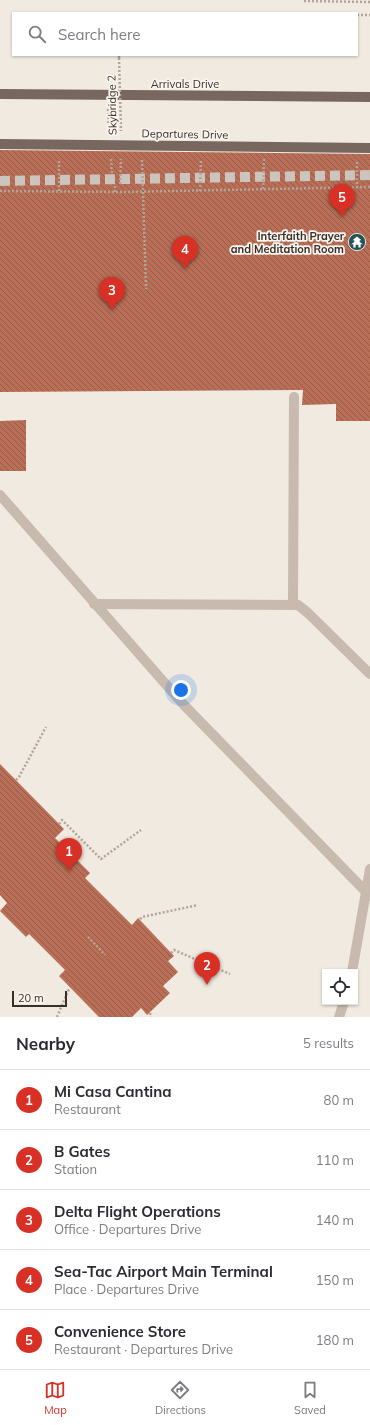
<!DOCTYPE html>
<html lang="en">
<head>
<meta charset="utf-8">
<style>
  :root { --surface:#fff; --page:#f2f2f3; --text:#2b2b33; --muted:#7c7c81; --line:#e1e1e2; --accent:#d93025 }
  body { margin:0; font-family:Mulish,sans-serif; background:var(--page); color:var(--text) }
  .controls { position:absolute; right:12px; bottom:12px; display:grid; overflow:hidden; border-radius:0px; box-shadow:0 1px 3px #0004 }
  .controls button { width:36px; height:36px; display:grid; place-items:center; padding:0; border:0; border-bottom:1px solid var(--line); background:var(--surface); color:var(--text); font:20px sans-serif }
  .scale { position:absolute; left:12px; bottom:10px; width:55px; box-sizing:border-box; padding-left:4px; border:2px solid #382f2b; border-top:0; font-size:11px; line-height:14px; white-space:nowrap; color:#382f2b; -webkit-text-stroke:3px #f9f4ed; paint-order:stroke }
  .you { position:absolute; left:181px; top:690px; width:14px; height:14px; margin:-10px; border:3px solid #fff; border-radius:50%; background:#1a73e8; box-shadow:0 0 0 6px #1a73e833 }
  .badge { display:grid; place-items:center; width:26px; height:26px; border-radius:50%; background:var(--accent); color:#fff; font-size:13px; font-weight:700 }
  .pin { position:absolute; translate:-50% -33px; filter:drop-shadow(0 1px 2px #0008) }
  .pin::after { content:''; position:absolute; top:21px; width:14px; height:12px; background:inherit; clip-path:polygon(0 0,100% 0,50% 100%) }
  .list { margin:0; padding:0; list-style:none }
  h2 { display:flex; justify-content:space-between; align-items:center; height:52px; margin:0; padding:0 16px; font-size:17px }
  h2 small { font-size:13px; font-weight:400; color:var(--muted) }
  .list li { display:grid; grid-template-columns:26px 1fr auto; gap:12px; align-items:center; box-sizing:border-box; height:60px; padding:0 16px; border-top:1px solid var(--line) }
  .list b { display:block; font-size:15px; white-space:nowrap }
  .list p { margin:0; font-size:13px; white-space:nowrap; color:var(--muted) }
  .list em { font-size:13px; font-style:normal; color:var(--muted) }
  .icon { flex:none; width:22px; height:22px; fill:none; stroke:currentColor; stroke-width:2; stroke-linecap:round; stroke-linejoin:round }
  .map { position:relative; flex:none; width:370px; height:1017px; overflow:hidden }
  .search { position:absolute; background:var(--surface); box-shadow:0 1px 3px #0004; left:12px; right:12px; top:12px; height:44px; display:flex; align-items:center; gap:10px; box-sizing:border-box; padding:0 14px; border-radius:0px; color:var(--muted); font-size:15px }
  .sheet { height:352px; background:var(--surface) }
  nav { display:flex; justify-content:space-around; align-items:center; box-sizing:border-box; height:56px; border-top:1px solid var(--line); background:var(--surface); font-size:11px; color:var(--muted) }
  nav a { display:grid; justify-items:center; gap:2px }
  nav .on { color:var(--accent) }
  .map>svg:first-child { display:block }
  .building { fill:url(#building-back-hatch) }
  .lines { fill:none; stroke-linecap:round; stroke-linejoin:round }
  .minor-tunnel { stroke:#ccc5bd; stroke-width:10; stroke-dasharray:10 5; stroke-linecap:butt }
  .path { stroke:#b4a498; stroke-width:2.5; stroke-dasharray:2 2; stroke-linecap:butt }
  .minor { stroke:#c8baae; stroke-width:10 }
  .major { stroke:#78675e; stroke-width:10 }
  .path-bridge { stroke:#b4a498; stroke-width:2.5; stroke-dasharray:2 2; stroke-linecap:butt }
  .major-bridge { stroke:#78675e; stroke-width:10 }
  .labels { text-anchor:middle; stroke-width:3.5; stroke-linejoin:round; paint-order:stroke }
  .street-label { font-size:11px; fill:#382f2b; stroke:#f9f4ed }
  .poi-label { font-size:11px; font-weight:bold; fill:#382f2b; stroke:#f9f4ed; text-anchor:end }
</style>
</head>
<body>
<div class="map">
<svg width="370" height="1017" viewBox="0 0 370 1017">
  <defs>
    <pattern id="building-back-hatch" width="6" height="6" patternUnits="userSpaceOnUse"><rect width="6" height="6" fill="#b96f57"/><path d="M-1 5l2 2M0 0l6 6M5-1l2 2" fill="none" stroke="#975c48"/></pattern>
  </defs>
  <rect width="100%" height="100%" fill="#f1eae1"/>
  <g class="building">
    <polygon points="0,150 370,154 370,421 336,421 336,404 302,405 303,390 0,392"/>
    <polygon points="26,420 26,471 0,471 0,421"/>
    <polygon points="0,764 64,829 55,838 90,873 85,878 132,925 138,918 174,956 168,961 178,972 163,986 170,993 147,1015 141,1008 132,1017 99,1017 59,976 65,970 29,934 26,937 0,911 7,903 0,895"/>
  </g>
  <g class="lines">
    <polyline class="minor-tunnel" points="0,181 370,175"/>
    <g class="path">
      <polyline points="304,1 370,2"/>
      <polyline points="357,15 370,15"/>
      <polyline points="119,58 119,55"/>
      <polyline points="108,109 109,132"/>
      <polyline points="111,159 112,174"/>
      <polyline points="142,160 146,289"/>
      <polyline points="120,184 121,159"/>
      <polyline points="357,188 357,162"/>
      <polyline points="263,189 264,159"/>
      <polyline points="0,191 123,192 370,187"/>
      <polyline points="59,191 59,159"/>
      <polyline points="200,191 201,159"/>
      <polyline points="115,192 115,184"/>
      <polyline points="16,780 19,777 46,727"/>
      <polyline points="59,824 62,820 101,859 141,830"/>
      <polyline points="140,919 142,917 198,905"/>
      <polyline points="88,937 105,955"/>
      <polyline points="150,1013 151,1017"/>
      <polyline points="57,1017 68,991 71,988"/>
    </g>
    <g class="minor">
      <polyline points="0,495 183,704 370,896"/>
      <polyline points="94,604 298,605 308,613 370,674"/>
      <polyline points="293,604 294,397"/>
      <polyline points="352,972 370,869"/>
      <polyline points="339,1017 344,1002"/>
    </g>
    <polyline class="major" points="0,94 370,97"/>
    <g class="path-bridge">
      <polyline points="119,58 121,131"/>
      <polyline points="171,953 174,950 230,974"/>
    </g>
    <polyline class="major-bridge" points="0,144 370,148"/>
  </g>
  <defs>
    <symbol id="temple-disc" viewBox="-11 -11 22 22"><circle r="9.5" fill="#255255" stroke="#f9f4ed"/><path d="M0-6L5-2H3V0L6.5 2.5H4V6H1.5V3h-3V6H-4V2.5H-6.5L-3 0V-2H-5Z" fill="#fff"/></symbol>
  </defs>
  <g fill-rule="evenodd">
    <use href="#temple-disc" x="347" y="232" width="20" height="20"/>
  </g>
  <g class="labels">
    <g class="street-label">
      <text x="185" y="88">Arrivals Drive</text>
      <text transform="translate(112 105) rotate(-91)" y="4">Skybridge 2</text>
      <text transform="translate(185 134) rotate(1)" y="4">Departures Drive</text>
    </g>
    <g class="poi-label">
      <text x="344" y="240">Interfaith Prayer<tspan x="344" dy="13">and Meditation Room</tspan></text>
    </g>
  </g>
</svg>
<div class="controls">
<button><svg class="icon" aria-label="locate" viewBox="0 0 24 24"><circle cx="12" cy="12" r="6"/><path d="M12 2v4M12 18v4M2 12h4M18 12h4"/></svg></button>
</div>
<div class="scale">20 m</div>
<div class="you"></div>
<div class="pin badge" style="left:69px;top:871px">1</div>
<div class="pin badge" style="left:207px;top:985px">2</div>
<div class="pin badge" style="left:112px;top:310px">3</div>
<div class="pin badge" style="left:185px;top:269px">4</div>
<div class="pin badge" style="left:342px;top:217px">5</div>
<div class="search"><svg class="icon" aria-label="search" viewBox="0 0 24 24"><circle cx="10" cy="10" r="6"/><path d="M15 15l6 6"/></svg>Search here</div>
</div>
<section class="sheet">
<h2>Nearby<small>5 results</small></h2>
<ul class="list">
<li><span class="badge">1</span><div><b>Mi Casa Cantina</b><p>Restaurant</p></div><em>80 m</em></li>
<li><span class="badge">2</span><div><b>B Gates</b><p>Station</p></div><em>110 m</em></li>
<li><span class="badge">3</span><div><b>Delta Flight Operations</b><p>Office · Departures Drive</p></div><em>140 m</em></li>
<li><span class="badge">4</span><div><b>Sea-Tac Airport Main Terminal</b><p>Place · Departures Drive</p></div><em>150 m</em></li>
<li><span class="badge">5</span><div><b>Convenience Store</b><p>Restaurant · Departures Drive</p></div><em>180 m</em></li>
</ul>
</section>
<nav>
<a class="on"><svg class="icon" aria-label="map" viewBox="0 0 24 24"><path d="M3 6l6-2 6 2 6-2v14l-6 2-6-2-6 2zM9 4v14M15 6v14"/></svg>Map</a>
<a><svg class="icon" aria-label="directions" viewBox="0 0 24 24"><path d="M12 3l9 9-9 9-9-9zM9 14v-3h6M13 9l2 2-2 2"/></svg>Directions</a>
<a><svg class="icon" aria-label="saved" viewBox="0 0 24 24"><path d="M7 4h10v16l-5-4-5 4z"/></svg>Saved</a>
</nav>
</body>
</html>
